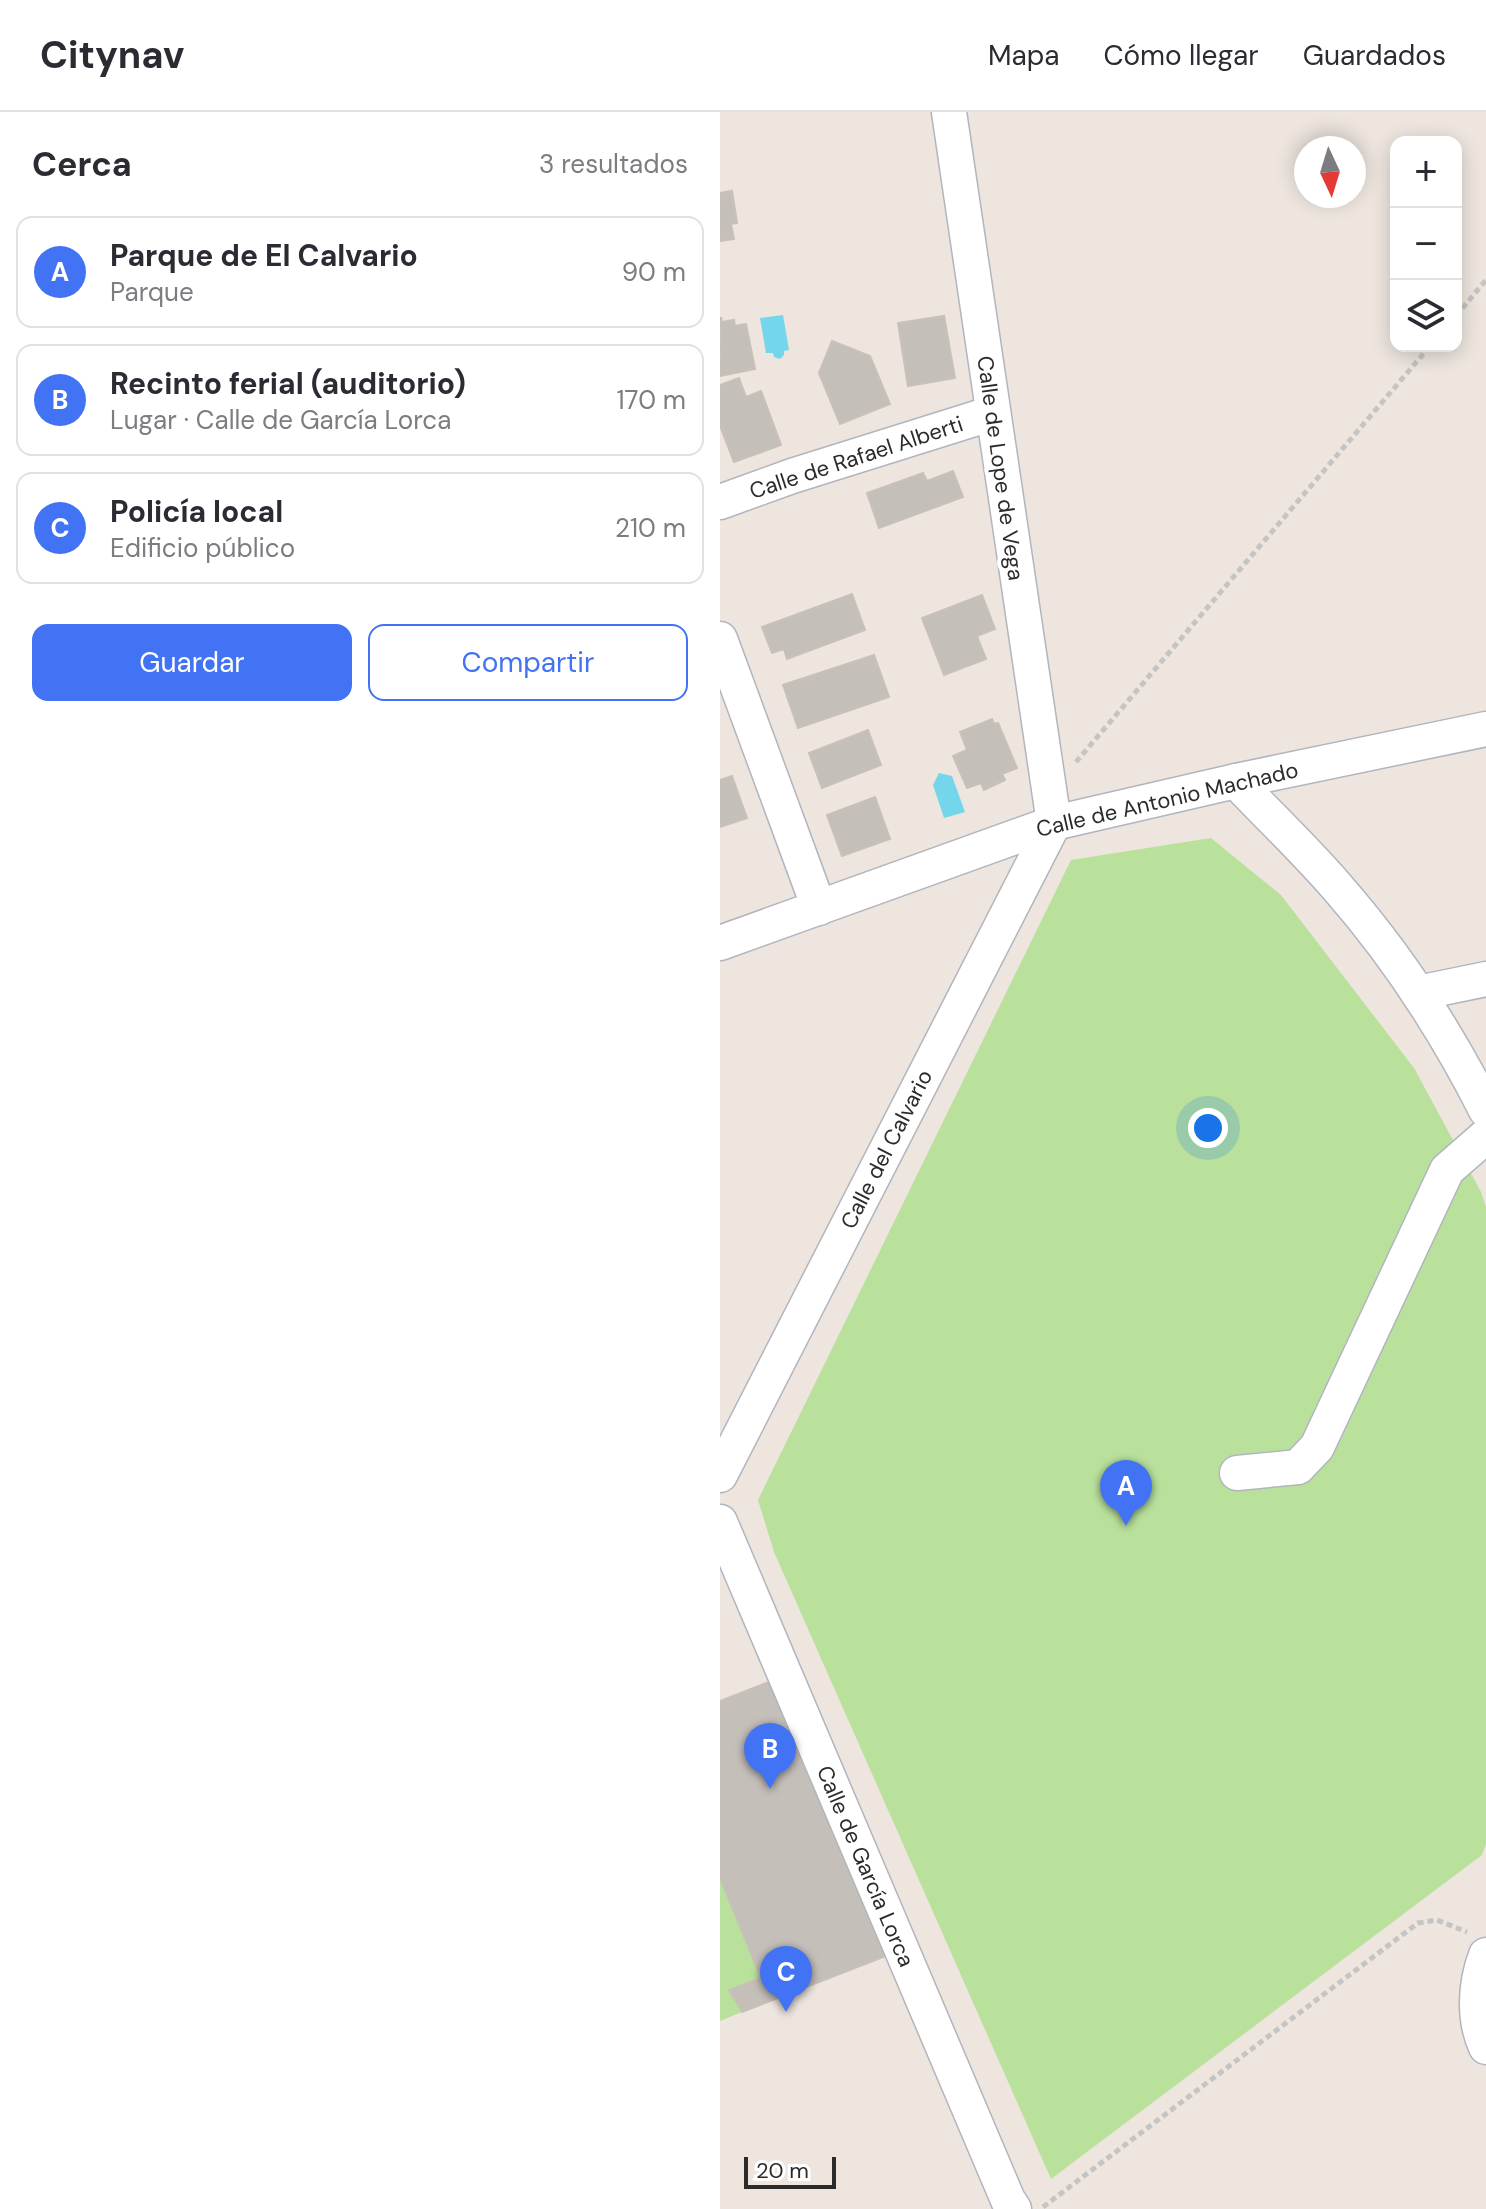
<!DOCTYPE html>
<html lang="es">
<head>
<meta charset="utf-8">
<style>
  :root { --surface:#fff; --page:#f2f2f3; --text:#2b2b33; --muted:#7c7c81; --line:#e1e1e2; --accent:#4373f5 }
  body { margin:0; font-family:"DM Sans",sans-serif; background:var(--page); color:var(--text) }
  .controls { position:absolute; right:24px; top:24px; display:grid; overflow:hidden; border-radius:16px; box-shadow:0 4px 20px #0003 }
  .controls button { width:72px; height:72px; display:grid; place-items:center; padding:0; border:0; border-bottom:2px solid var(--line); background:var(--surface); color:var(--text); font:40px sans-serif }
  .compass { position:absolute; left:574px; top:24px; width:72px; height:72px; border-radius:50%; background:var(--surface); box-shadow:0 4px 20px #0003; rotate:176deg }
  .scale { position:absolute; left:24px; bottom:20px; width:92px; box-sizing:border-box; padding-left:8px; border:4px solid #2b2b2b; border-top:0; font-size:22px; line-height:28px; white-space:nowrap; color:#2b2b2b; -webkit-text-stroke:6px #fff; paint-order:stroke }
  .you { position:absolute; left:488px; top:1016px; width:28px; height:28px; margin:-20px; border:6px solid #fff; border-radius:50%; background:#1a73e8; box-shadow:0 0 0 12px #1a73e833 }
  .badge { display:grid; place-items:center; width:52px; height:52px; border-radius:50%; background:var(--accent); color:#fff; font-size:26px; font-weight:700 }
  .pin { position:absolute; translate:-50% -66px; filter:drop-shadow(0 2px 4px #0008) }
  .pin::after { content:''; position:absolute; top:42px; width:28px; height:24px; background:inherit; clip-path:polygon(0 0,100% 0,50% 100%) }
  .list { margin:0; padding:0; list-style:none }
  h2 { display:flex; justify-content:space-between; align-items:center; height:104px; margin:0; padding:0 32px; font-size:34px }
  h2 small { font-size:26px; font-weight:400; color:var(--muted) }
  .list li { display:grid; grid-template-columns:52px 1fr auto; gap:24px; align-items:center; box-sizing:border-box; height:112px; margin:0 16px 16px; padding:0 16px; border:2px solid var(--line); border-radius:16px }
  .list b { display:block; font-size:30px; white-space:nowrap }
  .list p { margin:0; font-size:26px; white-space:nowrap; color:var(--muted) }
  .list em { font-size:26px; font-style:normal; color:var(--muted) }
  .actions { display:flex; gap:16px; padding:24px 32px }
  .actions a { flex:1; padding:18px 0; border:2px solid var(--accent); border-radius:16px; text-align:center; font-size:28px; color:var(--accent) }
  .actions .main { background:var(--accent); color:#fff }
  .icon { flex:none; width:44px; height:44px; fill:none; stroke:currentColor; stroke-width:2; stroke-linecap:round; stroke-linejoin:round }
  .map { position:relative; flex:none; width:766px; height:2097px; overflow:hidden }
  header { display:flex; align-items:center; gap:48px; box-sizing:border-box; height:112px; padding:0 40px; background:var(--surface); border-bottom:2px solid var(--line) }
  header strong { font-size:38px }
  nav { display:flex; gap:44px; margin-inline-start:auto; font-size:28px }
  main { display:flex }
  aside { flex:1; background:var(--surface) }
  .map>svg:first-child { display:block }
  .green { fill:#b9e19c }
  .water { fill:#74d6eb }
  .building { fill:#c5bfba; stroke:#c8c1b7; stroke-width:2 }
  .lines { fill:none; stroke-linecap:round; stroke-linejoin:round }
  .minor-casing { stroke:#b1b5be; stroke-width:37 }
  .path { stroke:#c4c4c4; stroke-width:5; stroke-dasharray:6 4; stroke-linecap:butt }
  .minor { stroke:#fff; stroke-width:34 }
  .labels { text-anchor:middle; stroke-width:8; stroke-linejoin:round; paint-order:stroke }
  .street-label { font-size:22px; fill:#2b2b2b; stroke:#fff }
</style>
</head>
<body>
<header>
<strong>Citynav</strong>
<nav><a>Mapa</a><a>Cómo llegar</a><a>Guardados</a></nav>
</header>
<main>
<aside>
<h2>Cerca<small>3 resultados</small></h2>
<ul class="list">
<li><span class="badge">A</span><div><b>Parque de El Calvario</b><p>Parque</p></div><em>90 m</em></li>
<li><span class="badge">B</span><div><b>Recinto ferial (auditorio)</b><p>Lugar · Calle de García Lorca</p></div><em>170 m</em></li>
<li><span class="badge">C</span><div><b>Policía local</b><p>Edificio público</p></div><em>210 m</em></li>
</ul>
<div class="actions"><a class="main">Guardar</a><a>Compartir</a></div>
</aside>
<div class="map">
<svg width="766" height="2097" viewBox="0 0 766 2097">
  <rect width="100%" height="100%" fill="#ede5de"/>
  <g class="green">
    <polygon points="491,726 561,783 694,956 761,1080 766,1095 766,1732 762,1743 331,2067 54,1440 38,1388 351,748"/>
    <polygon points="0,1766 41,1866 9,1877 22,1900 0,1909"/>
  </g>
  <g class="water">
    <polygon points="63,203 69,238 64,239 64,243 60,247 54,245 53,241 46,241 40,206"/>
    <polygon points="219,661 232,664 245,700 224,706 213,673"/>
  </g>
  <g class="building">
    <polygon points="12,79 17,111 11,112 14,127 0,129 0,81"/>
    <polygon points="224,204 235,266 188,274 178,211"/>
    <polygon points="1,205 2,210 14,208 15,214 26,212 35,257 0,264"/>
    <polygon points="112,229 150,244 170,292 120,312 99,261"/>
    <polygon points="19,266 26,285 41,279 61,333 14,350 0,314 0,273"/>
    <polygon points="233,359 243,385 159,416 147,381 203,361 207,369"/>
    <polygon points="132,482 145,518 67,547 64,537 52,541 42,515"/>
    <polygon points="262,483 275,517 257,524 266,547 224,563 202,506"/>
    <polygon points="154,543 169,585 78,616 63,573"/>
    <polygon points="272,607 274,612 278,611 297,656 282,662 285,668 264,678 261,671 247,676 233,644 247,638 240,620"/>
    <polygon points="148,618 161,653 102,676 89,641"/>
    <polygon points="12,664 27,706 0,715 0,668"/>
    <polygon points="155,685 170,727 122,744 107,703"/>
    <polygon points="54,1568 171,1842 22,1900 9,1878 41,1866 0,1766 0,1589"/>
  </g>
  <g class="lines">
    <defs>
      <g id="minor">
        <polyline points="0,390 72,364 273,301"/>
        <polyline points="0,527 99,796"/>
        <path d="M516,669C549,704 585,738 617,775C675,841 726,919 766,998"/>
        <polyline points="0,831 334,711 516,669 766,617"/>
        <polyline points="698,881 766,867"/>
        <polyline points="517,1361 578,1355 597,1335 727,1058 766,1024"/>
        <polyline points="0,1363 334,711 229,0"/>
        <polyline points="0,1410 288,2088 294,2097"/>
        <path d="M766,1843C755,1872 753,1907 766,1935"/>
      </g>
    </defs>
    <use href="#minor" class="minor-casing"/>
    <g class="path">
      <polyline points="736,204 766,168"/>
      <polyline points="356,650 710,234"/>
      <polyline points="323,2095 698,1811 717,1808 747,1820"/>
    </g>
    <use href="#minor" class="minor"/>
  </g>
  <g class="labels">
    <g class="street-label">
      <text transform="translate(136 345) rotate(-18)" y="8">Calle de Rafael Alberti</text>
      <text transform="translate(281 356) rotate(82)" y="8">Calle de Lope de Vega</text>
      <text transform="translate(447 687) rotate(-13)" y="8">Calle de Antonio Machado</text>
      <text transform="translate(166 1037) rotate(-63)" y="8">Calle del Calvario</text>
      <text transform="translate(146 1754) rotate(67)" y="8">Calle de García Lorca</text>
    </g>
  </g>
</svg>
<div class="controls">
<button>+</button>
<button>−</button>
<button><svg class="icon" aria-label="layers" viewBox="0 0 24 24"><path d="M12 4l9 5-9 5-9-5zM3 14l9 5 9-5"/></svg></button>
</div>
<svg class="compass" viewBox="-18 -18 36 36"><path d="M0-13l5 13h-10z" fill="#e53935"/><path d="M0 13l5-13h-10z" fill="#7c7c81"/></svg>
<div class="scale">20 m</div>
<div class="you"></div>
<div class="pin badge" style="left:406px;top:1414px">A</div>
<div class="pin badge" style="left:50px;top:1677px">B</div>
<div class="pin badge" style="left:66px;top:1900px">C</div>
</div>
</main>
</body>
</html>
